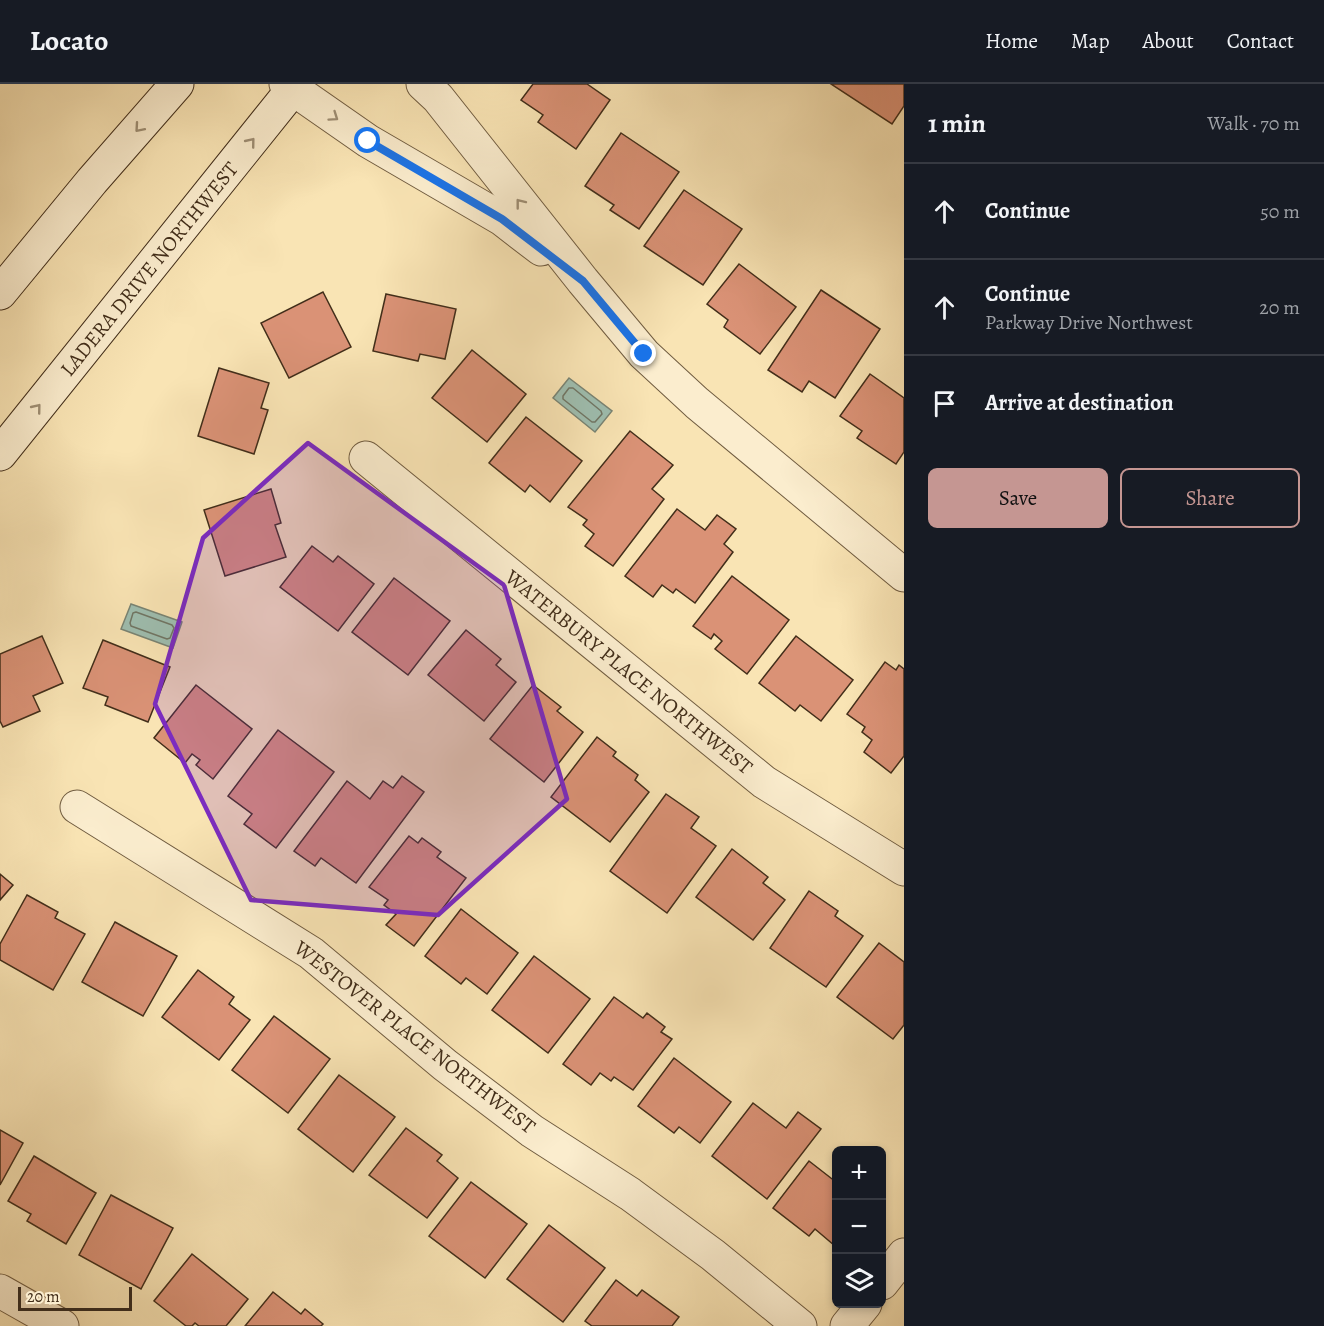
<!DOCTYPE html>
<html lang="en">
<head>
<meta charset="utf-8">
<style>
  :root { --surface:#171b24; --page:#242831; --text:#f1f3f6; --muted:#9ea1a6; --line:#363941; --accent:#c59692 }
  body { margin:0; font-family:Alegreya,serif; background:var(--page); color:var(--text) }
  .controls { position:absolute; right:18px; bottom:18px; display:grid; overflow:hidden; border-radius:9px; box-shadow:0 3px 9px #0003 }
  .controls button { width:54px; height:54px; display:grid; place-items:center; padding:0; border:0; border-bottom:2px solid var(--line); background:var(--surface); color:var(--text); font:30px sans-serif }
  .scale { position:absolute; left:18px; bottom:15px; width:114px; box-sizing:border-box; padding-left:6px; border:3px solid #422e1a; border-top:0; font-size:16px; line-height:21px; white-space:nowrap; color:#422e1a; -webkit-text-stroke:4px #fbedce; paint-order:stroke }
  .stop { position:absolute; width:18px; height:18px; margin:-14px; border:4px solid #1a73e8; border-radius:50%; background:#fff }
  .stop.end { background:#1a73e8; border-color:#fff; box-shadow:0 2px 6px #0008 }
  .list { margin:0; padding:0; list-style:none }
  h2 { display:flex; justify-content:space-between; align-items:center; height:78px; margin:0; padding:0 24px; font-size:26px }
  h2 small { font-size:20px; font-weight:400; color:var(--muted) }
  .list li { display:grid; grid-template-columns:39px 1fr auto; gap:18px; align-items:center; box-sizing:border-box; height:96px; padding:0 24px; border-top:2px solid var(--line) }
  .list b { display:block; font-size:22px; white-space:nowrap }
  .list p { margin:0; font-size:20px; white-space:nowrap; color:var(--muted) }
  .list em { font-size:20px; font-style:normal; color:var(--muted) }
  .actions { display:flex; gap:12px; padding:18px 24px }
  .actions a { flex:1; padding:14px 0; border:2px solid var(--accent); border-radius:9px; text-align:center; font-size:21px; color:var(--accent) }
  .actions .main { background:var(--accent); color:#111 }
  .icon { flex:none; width:33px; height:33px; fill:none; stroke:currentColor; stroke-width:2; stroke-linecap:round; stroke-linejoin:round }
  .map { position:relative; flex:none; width:904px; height:1242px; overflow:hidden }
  header { display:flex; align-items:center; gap:36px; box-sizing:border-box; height:84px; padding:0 30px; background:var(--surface); border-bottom:2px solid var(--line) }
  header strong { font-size:28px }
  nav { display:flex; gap:33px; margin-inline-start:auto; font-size:21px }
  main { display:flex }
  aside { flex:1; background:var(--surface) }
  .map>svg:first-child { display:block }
  .water { fill:#9ebeb0; stroke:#798474; stroke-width:1.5 }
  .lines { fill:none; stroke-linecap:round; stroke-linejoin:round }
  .shore { stroke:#707665; stroke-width:1.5 }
  .building { fill:#da9276; stroke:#422e1a; stroke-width:1.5 }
  .minor-casing { stroke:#705c40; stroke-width:35 }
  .tertiary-casing { stroke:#705c40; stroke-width:35 }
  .secondary-casing { stroke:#422e1a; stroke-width:35 }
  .minor { stroke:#fbedce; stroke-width:33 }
  .tertiary { stroke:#fbedce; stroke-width:33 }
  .secondary { stroke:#fbedce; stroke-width:33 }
  .oneway { stroke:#9e8e74 }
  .route { stroke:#1a73e8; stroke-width:8 }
  .marked { fill:#7b2cbf; fill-opacity:0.2; stroke:#7b2cbf; stroke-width:4.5; stroke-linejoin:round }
  .labels { text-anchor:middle; stroke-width:4.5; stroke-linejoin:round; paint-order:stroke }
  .street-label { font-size:21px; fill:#422e1a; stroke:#fbedce }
</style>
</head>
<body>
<header>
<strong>Locato</strong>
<nav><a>Home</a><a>Map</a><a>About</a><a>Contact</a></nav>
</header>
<main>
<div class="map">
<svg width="904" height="1242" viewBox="0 0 904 1242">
  <rect width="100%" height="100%" fill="#f9e4b4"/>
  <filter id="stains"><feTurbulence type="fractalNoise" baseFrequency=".00333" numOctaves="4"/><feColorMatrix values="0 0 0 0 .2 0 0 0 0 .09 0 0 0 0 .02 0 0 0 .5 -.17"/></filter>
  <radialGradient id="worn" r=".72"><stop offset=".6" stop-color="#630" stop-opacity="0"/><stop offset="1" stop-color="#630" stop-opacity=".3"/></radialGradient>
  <g class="water">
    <polygon points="569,294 612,327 595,348 553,314"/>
    <polygon points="131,520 182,538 173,564 121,545"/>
  </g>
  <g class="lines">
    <g class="shore">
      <polygon points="569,304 573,304 601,327 602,330 595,338 592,338 563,315 563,312"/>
      <polygon points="136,528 172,541 174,544 170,554 167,555 131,542 130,539 133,529"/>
    </g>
  </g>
  <g class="building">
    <polygon points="533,0 587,0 610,16 576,65 538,38 543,31 521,16"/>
    <polygon points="831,0 904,0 904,22 892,40"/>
    <polygon points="621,49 679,88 639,145 610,126 614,121 585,102"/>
    <polygon points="684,106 742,145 703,201 644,162"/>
    <polygon points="739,180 796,223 760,270 724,243 728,236 707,220"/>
    <polygon points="821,206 880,245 835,314 809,297 802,308 768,286"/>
    <polygon points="323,208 351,263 289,294 261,239"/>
    <polygon points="386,210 456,225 445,275 420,270 418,277 373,267"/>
    <polygon points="472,266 526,310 487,358 432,314"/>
    <polygon points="219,284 269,299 261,324 268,326 254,370 198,352"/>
    <polygon points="870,290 904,314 904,368 896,380 857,354 862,347 840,332"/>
    <polygon points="526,333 582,377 550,418 530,401 525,408 489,379"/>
    <polygon points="630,347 673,381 652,405 664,415 613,482 585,462 594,450 583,441 587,436 568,423"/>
    <polygon points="271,405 281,439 275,441 286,473 225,492 204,426"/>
    <polygon points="677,425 705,446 717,431 736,445 724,460 733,468 695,519 676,505 673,509 662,501 653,513 625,492"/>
    <polygon points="312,462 333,478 338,472 374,500 338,547 280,503"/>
    <polygon points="732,492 789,536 747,590 715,565 722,557 714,550 711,555 693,542"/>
    <polygon points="394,494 450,537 408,591 352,548"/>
    <polygon points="466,546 501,575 496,581 516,598 484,637 428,591"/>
    <polygon points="42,552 63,599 33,612 40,627 3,643 0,637 0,570"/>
    <polygon points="796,552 853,596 821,637 800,621 795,627 759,599"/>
    <polygon points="103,556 170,583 148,638 105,621 108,613 83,604"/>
    <polygon points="885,578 896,586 899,581 904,585 904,672 891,689 864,668 872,656 862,648 865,643 847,630"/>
    <polygon points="196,601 252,645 213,695 196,681 200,676 192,670 185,679 154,654"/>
    <polygon points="533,601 561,623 557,627 583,648 544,698 490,655"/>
    <polygon points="278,646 334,688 276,764 244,740 252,730 228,712"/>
    <polygon points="597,653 616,668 613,672 638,691 635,696 649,708 610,758 551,713"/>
    <polygon points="402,692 424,708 356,799 321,774 315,782 294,767 347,697 370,715 383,697 393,704"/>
    <polygon points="666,710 699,733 691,744 716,762 667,829 610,787"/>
    <polygon points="409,752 418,759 422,754 441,768 437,773 466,794 414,862 386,841 396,830 384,821 388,816 369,803"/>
    <polygon points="732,765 768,793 763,799 785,816 753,856 696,813"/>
    <polygon points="0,790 13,801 0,816"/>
    <polygon points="809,807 838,827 835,832 863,852 826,903 770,864"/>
    <polygon points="27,811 58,828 55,834 85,850 53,906 0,876 0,860"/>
    <polygon points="461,825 518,869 487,910 466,894 461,900 425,872"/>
    <polygon points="115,838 177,872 143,932 82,898"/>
    <polygon points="879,859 904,878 904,941 893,955 837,913"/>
    <polygon points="534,872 590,915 548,969 492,926"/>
    <polygon points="198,886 234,913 229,920 250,936 219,976 162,933"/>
    <polygon points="614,913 643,934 647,929 665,943 661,948 672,955 633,1006 614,993 611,997 600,989 591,1001 563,980"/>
    <polygon points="274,932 330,975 288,1029 232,986"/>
    <polygon points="674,974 731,1018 700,1059 679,1043 674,1049 638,1022"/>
    <polygon points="339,991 395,1033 353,1088 298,1045"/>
    <polygon points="753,1019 786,1044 798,1028 821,1045 767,1115 712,1072"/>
    <polygon points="406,1044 442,1071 437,1077 458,1094 427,1134 369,1091"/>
    <polygon points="0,1046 23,1059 0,1101"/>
    <polygon points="34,1072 96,1109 66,1160 27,1137 31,1130 8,1117"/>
    <polygon points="809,1077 836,1098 835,1162 815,1145 809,1152 773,1124"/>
    <polygon points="471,1098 527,1140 485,1194 429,1152"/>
    <polygon points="111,1111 173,1144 141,1205 79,1171"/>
    <polygon points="549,1141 605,1184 563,1238 507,1195"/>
    <polygon points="192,1170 248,1215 226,1242 199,1242 195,1239 192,1242 186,1242 154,1217"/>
    <polygon points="616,1196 637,1212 642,1206 679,1233 672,1242 592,1242 585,1237"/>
    <polygon points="273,1208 301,1230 305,1225 323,1240 321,1242 245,1242"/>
  </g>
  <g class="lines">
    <defs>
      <g id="minor">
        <polyline points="366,374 764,698 904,785"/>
        <polyline points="77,723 311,869 445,981 532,1047 630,1110 713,1171 800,1242"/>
        <polyline points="882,1199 904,1171"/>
        <polyline points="0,1207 62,1242"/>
        <polyline points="847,1242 865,1220"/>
      </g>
      <g id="tertiary">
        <polyline points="286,0 368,57 502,135 541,165"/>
        <polyline points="423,0 438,14 583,197 644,270 697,319 904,491"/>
      </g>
      <g id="secondary">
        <polyline points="0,209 92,97 177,0"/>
        <polyline points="0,370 297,0"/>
      </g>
    </defs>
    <use href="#minor" class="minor-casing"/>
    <use href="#tertiary" class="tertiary-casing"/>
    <use href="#secondary" class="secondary-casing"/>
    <use href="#minor" class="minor"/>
    <use href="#tertiary" class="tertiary"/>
    <use href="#secondary" class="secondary"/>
  </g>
  <defs><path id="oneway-chevron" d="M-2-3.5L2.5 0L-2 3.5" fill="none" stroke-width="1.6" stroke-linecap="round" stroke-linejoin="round" transform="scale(1.5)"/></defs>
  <g class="oneway">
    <use href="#oneway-chevron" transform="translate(334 33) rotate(35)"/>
    <use href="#oneway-chevron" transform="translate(139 44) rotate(131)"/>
    <use href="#oneway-chevron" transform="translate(251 58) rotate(-51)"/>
    <use href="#oneway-chevron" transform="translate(520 119) rotate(-128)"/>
    <use href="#oneway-chevron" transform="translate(37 324) rotate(-51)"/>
  </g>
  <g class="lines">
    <polyline class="route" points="368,57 502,135 583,197 644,270"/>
  </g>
  <path class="marked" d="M308,359L504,501L567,715L438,831L251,816L155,620L203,454Z"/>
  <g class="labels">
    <g class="street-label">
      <text transform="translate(149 185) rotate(-51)" y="7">LADERA DRIVE NORTHWEST</text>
      <text transform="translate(629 588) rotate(39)" y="7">WATERBURY PLACE NORTHWEST</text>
      <text transform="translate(415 953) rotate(38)" y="7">WESTOVER PLACE NORTHWEST</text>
    </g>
  </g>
  <rect width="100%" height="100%" filter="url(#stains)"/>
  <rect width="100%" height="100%" fill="url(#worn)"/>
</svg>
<div class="controls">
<button>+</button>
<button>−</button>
<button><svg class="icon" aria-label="layers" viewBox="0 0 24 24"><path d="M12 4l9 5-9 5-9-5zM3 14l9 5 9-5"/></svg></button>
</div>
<div class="scale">20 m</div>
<div class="stop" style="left:368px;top:57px"></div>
<div class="stop end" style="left:644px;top:270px"></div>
</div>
<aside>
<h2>1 min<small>Walk · 70 m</small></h2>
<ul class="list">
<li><svg class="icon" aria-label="ahead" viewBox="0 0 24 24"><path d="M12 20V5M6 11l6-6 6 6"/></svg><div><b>Continue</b></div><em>50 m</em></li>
<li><svg class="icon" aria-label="ahead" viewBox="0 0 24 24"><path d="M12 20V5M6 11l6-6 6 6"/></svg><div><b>Continue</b><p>Parkway Drive Northwest</p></div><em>20 m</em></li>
<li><svg class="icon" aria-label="arrive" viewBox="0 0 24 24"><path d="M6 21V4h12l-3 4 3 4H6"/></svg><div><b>Arrive at destination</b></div></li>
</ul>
<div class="actions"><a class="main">Save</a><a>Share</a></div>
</aside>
</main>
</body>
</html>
